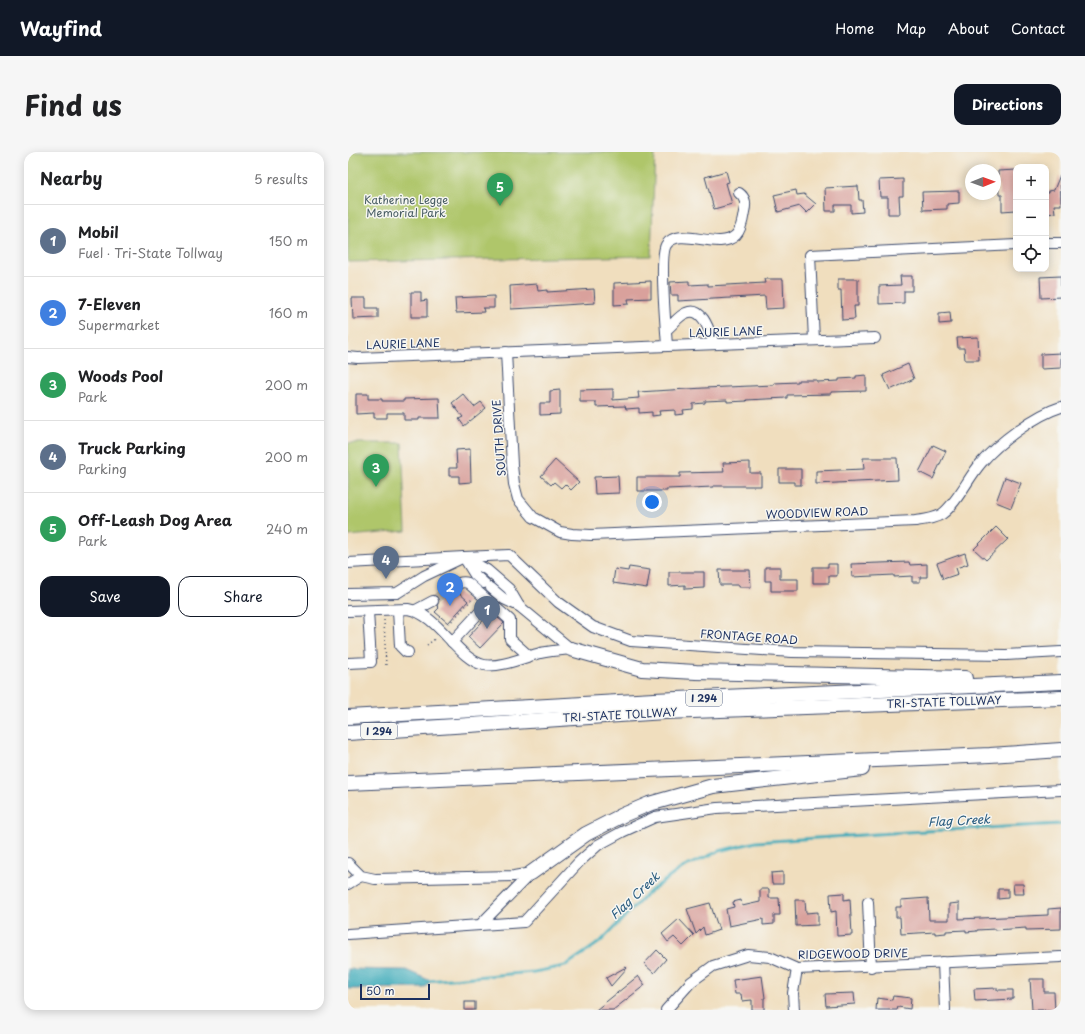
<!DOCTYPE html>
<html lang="en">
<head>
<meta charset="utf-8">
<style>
  :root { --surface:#fff; --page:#f6f6f6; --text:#202124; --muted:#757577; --line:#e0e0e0; --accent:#111827 }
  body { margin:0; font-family:"Playpen Sans",sans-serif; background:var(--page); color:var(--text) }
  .controls { position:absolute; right:12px; top:12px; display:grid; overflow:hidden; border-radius:8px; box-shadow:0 2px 10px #0003 }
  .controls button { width:36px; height:36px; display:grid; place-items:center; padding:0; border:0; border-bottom:1px solid var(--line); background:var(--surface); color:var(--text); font:20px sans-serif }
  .compass { position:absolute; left:617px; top:12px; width:36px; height:36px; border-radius:50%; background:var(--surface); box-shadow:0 2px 10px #0003; rotate:89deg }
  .scale { position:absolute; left:12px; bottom:10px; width:70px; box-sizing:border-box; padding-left:4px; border:2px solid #1b2f5e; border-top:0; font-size:11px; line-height:14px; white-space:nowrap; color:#1b2f5e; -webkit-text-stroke:3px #f6f6f2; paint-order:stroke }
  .you { position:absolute; left:304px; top:350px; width:14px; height:14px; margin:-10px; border:3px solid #fff; border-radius:50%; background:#1a73e8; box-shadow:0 0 0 6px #1a73e833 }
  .badge { display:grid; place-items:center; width:26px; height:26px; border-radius:50%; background:var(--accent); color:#fff; font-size:13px; font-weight:700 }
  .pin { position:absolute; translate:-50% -33px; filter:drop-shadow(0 1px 2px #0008) }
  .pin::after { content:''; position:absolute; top:21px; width:14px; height:12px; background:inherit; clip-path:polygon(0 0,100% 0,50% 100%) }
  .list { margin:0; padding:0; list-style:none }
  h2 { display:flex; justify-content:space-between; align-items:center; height:52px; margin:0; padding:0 16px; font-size:17px }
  h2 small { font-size:13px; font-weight:400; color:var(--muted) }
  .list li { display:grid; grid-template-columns:26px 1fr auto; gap:12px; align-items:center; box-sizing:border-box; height:72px; padding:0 16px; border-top:1px solid var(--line) }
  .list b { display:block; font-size:15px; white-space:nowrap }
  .list p { margin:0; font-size:13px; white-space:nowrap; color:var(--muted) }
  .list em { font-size:13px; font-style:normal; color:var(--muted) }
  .actions { display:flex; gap:8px; padding:12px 16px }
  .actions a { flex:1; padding:9px 0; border:1px solid var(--accent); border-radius:12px; text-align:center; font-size:14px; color:var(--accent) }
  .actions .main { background:var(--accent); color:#fff }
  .icon { flex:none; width:22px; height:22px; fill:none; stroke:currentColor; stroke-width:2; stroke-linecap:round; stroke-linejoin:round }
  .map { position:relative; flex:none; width:713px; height:858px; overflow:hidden; border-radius:12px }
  header { display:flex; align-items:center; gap:24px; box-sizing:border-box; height:56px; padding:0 20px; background:var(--accent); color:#fff }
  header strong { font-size:19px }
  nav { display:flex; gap:22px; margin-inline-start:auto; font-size:14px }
  .intro { display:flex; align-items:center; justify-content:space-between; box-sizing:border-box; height:96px; padding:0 24px }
  h1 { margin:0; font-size:28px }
  .button { padding:10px 18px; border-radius:12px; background:var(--accent); color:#fff; font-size:14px; font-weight:700 }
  main { display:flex; gap:24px; padding:0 24px }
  aside { flex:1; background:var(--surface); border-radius:12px; box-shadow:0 2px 10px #0003 }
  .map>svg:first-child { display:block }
  .green { fill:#afc66b; stroke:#657a64 }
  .water { fill:#3cabba; stroke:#2c6d8c }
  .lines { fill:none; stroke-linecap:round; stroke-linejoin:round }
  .stream { stroke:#3cabba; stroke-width:3 }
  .building { fill:#d9a19c }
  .minor-tunnel { stroke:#c5bbab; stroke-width:10; stroke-dasharray:10 5; stroke-linecap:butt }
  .minor-casing { stroke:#3b496c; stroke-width:12 }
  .highway-casing { stroke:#3b496c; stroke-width:16 }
  .path { stroke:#3b496c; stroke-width:1.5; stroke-dasharray:1 3; stroke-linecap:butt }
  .minor { stroke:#fff; stroke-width:10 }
  .highway { stroke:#fff; stroke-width:14 }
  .labels { text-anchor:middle; stroke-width:3; stroke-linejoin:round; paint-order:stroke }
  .shield { fill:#f6f6f2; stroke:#5d6b8a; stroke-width:1 }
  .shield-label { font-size:10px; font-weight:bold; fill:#1b2f5e }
  .park-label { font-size:11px; fill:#475c62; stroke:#f6f6f2 }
  .street-label { font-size:11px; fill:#1b2f5e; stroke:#f6f6f2 }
  .water-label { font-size:12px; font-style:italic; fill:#275a7e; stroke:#f6f6f2 }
</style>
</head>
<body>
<header>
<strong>Wayfind</strong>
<nav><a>Home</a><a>Map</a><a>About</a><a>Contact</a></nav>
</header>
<div class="intro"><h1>Find us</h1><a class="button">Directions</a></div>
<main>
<aside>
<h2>Nearby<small>5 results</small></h2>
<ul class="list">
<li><span class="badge" style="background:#5c6f8a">1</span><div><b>Mobil</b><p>Fuel · Tri-State Tollway</p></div><em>150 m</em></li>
<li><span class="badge" style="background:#3f7fe0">2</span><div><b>7-Eleven</b><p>Supermarket</p></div><em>160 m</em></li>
<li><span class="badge" style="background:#2e9e5b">3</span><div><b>Woods Pool</b><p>Park</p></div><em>200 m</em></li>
<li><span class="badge" style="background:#5c6f8a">4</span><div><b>Truck Parking</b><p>Parking</p></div><em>200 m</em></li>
<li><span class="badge" style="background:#2e9e5b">5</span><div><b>Off-Leash Dog Area</b><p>Park</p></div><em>240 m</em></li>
</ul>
<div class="actions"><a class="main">Save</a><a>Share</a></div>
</aside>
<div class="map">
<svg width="713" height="858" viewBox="0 0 713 858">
  <rect width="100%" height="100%" fill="#f6f6f2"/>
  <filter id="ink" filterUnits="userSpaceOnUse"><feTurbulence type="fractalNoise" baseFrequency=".025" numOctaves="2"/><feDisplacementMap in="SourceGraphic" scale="8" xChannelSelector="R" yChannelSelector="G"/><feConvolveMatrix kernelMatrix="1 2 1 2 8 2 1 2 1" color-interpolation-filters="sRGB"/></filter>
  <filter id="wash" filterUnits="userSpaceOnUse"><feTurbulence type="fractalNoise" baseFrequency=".012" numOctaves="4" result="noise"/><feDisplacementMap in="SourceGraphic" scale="16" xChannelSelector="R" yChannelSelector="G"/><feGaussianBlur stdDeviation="0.9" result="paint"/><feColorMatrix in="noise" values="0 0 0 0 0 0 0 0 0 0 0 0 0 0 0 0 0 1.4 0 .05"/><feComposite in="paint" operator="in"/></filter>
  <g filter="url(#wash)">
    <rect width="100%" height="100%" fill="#f0debe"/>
    <g class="green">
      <polygon points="0,0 307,0 303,104 0,110"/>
      <polygon points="0,291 54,291 58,379 0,384"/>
    </g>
    <polygon class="water" points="0,817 58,818 83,829 77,836 0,837"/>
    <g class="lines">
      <polyline class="stream" points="79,829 186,820 217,814 252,790 301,740 334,716 371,699 408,690 559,680 713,672"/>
    </g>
    <g id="blocks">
      <g class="building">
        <polygon points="668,18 668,58 654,59 654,43 651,43 650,19"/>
        <polygon points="378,19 381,30 378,31 384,52 366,57 357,25"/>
        <polygon points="712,23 713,53 706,53 707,61 698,62 698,41 700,41 700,39 706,38"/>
        <polygon points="555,27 555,44 551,44 552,62 540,62 540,45 532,45 531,28"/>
        <polygon points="510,34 511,48 514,48 515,60 503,61 503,53 487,53 487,59 478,59 477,36"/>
        <polygon points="448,38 449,43 456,42 468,52 459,61 452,54 430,60 426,43"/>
        <polygon points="611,39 611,51 599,52 599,57 575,58 574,40"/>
        <polygon points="552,124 564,124 564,139 556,139 556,151 531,152 531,134 553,133"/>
        <polygon points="713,124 713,145 693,146 692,125"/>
        <polygon points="416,127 435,127 436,156 418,157 417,144 330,149 330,143 323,143 322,130 341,129 341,133 360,132 360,134 417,131"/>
        <polygon points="490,127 510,127 510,154 506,154 507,167 494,168 493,138 490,138"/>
        <polygon points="303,129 303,146 280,147 281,152 266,153 266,131"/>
        <polygon points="189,132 190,139 199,138 199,140 246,137 247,151 200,154 200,155 163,157 162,134"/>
        <polygon points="63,140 73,140 73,149 79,148 79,165 63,165"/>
        <polygon points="146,144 146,156 135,156 136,160 108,161 107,146"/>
        <polygon points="4,146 18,146 18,156 30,156 30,166 5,167"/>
        <polygon points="602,160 603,171 591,172 591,161"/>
        <polygon points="630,185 631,208 617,208 616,196 610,196 609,186"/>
        <polygon points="713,201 713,216 693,217 693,202"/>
        <polygon points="560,212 566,227 542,238 535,223"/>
        <polygon points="518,223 518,239 483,240 483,242 439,243 439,246 398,248 399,249 379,250 379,248 357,249 357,251 345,252 345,257 335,258 336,262 327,263 327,258 311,259 312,263 304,264 304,260 291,261 291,256 278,257 277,254 248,255 248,250 232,250 232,238 265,237 265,248 291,246 290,240 356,236 426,233 426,231 450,230 450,228 469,228 469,230 491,229 491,227 508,226 508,224"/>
        <polygon points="212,238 212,262 192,263 192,251 202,251 202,239"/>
        <polygon points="8,242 20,242 20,247 34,247 34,249 56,249 56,247 91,246 92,266 71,266 71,268 56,268 56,261 39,261 39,266 26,266 26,261 8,262"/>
        <polygon points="115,242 126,255 133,250 138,256 116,274 111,267 115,265 104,251"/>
        <polygon points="585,293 598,299 585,327 571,320"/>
        <polygon points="122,297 123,330 111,331 111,324 101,324 101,316 109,316 108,298"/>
        <polygon points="515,306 549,306 550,328 468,332 468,319 516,317"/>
        <polygon points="207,308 231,330 223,338 217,332 213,336 206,330 203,333 193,324"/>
        <polygon points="402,310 402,321 413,321 413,334 365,334 365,335 319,337 319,339 289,339 289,325 332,325 332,321 376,320 375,311"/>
        <polygon points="431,317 453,317 453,333 446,333 446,330 431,330"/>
        <polygon points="270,324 271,341 247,342 246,325"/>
        <polygon points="657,325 673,331 663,356 648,350"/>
        <polygon points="648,375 660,387 638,408 626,397"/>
        <polygon points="617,401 620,412 608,416 610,422 595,427 589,411"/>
        <polygon points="561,410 562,413 579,412 579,425 572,425 572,430 564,430 564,424 546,425 546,423 504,425 503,412"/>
        <polygon points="480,412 489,412 489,424 481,424 481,431 465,431 465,415 480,415"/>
        <polygon points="281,415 302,418 299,436 265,431 267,417 280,419"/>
        <polygon points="417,415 432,415 432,427 450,427 450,439 423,439 423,429 417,429"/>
        <polygon points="371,418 402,418 403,435 391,435 391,433 372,433"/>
        <polygon points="321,420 356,420 356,436 337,437 337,433 321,434"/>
        <polygon points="94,439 97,444 100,444 105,442 107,444 110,440 120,449 100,471 87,460 91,456 89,454 91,449 91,446 87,443"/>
        <polygon points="143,460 156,471 132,496 120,485"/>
        <polygon points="435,720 435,732 424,732 423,721"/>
        <polygon points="665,732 675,732 676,742 666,742"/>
        <polygon points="412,737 421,737 421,746 431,746 432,763 426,763 426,772 415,773 415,767 381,774 378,757 386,755 385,750 393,748 394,754 412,750"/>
        <polygon points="650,737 660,737 660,746 650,747"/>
        <polygon points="496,741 496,748 502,747 504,783 489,784 488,759 483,760 482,742"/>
        <polygon points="580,746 581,768 601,768 601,752 611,751 611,767 700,763 700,757 713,756 713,777 678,778 678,776 647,778 647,777 629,778 629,779 618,780 618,778 598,779 598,781 587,782 587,780 553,782 552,765 548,765 548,755 553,755 553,748"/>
        <polygon points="447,748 457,748 458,761 470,760 470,773 448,774"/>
        <polygon points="362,751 371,778 357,783 355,775 348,782 339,757"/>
        <polygon points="331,767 346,783 335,794 326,785 320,790 314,782"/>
        <polygon points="309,798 318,807 306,821 296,812"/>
        <polygon points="278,815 279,816 263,834 258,826"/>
        <polygon points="290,824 297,833 265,858 248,858"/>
        <polygon points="414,824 417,846 416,846 416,858 404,858 404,848 394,849 393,842 387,842 385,828"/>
        <polygon points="682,827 696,827 696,840 706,840 707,858 684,858"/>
        <polygon points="649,836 649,838 665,838 665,847 627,849 626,837"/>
        <polygon points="506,841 507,852 478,854 477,842"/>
        <polygon points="545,844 563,846 562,857 550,855 549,858 528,858 529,846 544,848"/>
        <rect x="117" y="850" width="10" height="8"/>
      </g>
    </g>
  </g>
  <g filter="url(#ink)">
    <use href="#blocks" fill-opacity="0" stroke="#3b496c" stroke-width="1"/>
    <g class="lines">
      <polyline class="minor-tunnel" points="85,449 100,438"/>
      <defs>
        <g id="minor">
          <polyline points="698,91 713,91"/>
          <path d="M318,178C325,173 330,164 338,161C355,153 362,181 366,192"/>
          <polyline points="466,188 462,103 668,93"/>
          <path d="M319,194C318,176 311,105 318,93C331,73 371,100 388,83C393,78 395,67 396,60C398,52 398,46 391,41"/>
          <path d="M158,200L164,313L166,332L170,347L185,365L212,380L224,382L243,383L567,369C575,368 586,367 594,362C609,351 620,326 633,311C650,291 687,263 713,255"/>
          <polyline points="0,205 10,206 527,186"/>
          <polyline points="117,407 127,423 136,431"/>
          <polyline points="0,411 116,405 139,418 161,437 171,454 223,497"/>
          <polyline points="143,436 156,447 171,454"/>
          <path d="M100,438C106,434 112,428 120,431L162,468V487L181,504"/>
          <polyline points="0,442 49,441 76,424 116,405 161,403 210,450 245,475 283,489 444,500 658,503 713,500"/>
          <polyline points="50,458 52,494 58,500 60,500"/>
          <polyline points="68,458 85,449"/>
          <path d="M0,459L60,457C90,462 109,507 136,513C151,516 177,505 192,501C202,499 213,498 223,497"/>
          <polyline points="104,490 141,450"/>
          <polyline points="0,511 23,510 20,459"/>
          <polyline points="0,711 13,724 27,727 166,724 183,721"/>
          <polyline points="0,732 13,724"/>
          <polyline points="520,750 523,815"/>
          <polyline points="132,773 176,770 231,710 250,693 274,680 307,665 369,656 713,638"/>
          <polyline points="0,782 132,773 183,721"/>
          <polyline points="595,810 597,858"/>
          <polyline points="318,858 343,830 365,814 400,803 422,805 449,817 713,805"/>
          <polyline points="446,858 445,841 449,817"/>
        </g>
        <g id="highway">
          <polyline points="223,497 294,517 348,520 617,526"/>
          <polyline points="0,565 306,548 713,530"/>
          <polyline points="0,581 317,560 713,546"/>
          <polyline points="0,631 642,603 713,598"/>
          <polyline points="183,721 238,682 275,663 301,652 365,634 514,617"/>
        </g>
      </defs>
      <use href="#minor" class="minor-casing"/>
      <use href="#highway" class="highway-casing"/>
      <g class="path">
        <polyline points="36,468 38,515"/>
        <polyline points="101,472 124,447"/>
        <polyline points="79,493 88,486"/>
      </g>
      <use href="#minor" class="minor"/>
      <use href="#highway" class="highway"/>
    </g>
  </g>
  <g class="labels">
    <g class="shield">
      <rect x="338" y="538" width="36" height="16" rx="3"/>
      <rect x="13" y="571" width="36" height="16" rx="3"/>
    </g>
    <g class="shield-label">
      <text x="356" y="550">I 294</text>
      <text x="31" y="583">I 294</text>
    </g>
    <g class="park-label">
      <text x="58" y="52">Katherine Legge<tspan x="58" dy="13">Memorial Park</tspan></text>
    </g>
    <g class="street-label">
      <text transform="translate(378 180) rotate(-2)" y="4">LAURIE LANE</text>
      <text transform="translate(55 192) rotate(-2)" y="4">LAURIE LANE</text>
      <text transform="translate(151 286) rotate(-94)" y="4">SOUTH DRIVE</text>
      <text transform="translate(469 361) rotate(-2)" y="4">WOODVIEW ROAD</text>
      <text transform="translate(401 485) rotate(4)" y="4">FRONTAGE ROAD</text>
      <text transform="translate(596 550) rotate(-2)" y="4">TRI-STATE TOLLWAY</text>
      <text transform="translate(272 563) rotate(-3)" y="4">TRI-STATE TOLLWAY</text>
      <text transform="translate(505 802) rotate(-1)" y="4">RIDGEWOOD DRIVE</text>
    </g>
    <g class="water-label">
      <text transform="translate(611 669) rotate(-3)" y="4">Flag Creek</text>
      <text transform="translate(287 744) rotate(-43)" y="4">Flag Creek</text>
    </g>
  </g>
</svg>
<div class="controls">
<button>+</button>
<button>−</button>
<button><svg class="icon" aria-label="locate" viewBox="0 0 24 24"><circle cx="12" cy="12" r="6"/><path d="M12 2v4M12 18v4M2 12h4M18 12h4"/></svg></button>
</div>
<svg class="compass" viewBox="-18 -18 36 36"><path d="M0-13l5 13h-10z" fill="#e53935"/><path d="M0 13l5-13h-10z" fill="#757577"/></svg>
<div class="scale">50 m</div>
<div class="you"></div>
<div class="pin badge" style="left:139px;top:477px;background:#5c6f8a">1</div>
<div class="pin badge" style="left:102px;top:454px;background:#3f7fe0">2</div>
<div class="pin badge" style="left:28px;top:335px;background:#2e9e5b">3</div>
<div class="pin badge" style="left:38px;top:427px;background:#5c6f8a">4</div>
<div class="pin badge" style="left:152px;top:54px;background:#2e9e5b">5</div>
</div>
</main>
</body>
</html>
